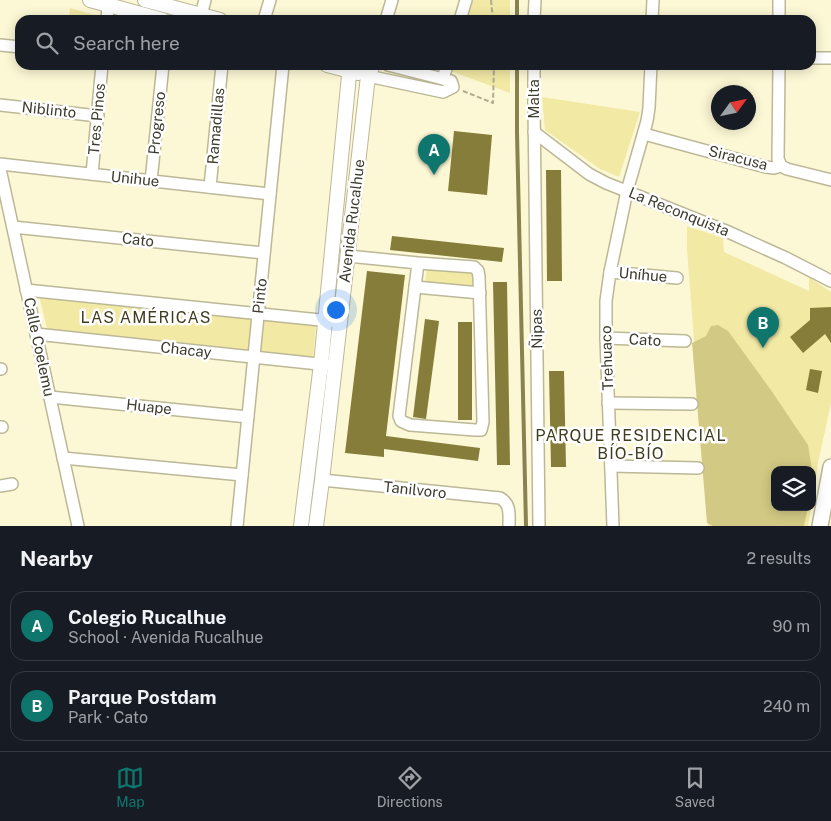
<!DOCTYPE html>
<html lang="en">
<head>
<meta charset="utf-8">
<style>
  :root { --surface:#171b24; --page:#242831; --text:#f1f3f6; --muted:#9ea1a6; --line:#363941; --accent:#0f766e }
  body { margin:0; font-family:"Public Sans",sans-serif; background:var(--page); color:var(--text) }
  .controls { position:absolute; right:15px; bottom:15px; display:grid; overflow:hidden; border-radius:10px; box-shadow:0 2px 12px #0003 }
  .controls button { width:45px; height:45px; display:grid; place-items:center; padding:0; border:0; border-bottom:1px solid var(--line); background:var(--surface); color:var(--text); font:25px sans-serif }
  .compass { position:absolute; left:711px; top:85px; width:45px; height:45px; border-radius:50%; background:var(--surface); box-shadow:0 2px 12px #0003; rotate:57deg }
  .you { position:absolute; left:335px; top:309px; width:18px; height:18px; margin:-12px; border:4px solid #fff; border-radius:50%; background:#1a73e8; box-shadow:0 0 0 8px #1a73e833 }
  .badge { display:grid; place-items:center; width:32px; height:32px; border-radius:50%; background:var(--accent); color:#fff; font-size:16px; font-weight:700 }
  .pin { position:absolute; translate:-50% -41px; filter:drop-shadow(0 1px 2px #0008) }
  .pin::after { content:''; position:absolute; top:26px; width:18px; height:15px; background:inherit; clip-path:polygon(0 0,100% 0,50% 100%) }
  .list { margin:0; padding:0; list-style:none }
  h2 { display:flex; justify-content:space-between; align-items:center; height:65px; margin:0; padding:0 20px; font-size:21px }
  h2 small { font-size:16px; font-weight:400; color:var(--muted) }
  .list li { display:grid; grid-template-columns:32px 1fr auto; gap:15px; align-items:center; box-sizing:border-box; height:70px; margin:0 10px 10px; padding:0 10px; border:1px solid var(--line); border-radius:15px }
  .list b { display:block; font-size:19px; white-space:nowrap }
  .list p { margin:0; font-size:16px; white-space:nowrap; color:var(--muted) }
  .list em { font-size:16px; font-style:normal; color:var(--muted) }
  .icon { flex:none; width:28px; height:28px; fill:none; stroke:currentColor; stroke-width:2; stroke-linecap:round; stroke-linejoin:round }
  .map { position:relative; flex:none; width:831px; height:526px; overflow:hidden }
  .search { position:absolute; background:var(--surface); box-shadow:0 2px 12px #0003; left:15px; right:15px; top:15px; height:55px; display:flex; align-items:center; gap:12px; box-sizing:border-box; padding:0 18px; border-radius:15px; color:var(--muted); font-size:19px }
  .sheet { height:225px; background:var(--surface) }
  nav { display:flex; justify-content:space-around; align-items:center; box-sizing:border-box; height:70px; border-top:1px solid var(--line); background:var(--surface); font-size:14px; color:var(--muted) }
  nav a { display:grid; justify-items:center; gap:2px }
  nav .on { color:var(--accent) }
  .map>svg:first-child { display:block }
  .green { fill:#f2e9a5 }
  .forest { fill:#d2c984 }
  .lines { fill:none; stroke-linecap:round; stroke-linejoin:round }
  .stream { stroke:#88824e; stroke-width:4 }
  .building { fill:#867d3a }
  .minor-casing { stroke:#bcb897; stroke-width:14 }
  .tertiary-casing { stroke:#bcb897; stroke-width:16 }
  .secondary-casing { stroke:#bcb897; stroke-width:18 }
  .path { stroke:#aeab91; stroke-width:2; stroke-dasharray:5 2.5; stroke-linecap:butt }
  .minor { stroke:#fff; stroke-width:11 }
  .tertiary { stroke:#fff; stroke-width:14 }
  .secondary { stroke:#fff; stroke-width:15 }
  .labels { text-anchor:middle; stroke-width:5; stroke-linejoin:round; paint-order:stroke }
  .street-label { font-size:15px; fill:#3e3c2e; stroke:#fff }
  .neighbourhood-label { font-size:16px; letter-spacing:1px; fill:#403c1f; stroke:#fff }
</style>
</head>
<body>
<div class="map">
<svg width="831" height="526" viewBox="0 0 831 526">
  <rect width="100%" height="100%" fill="#fcf8d5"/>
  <g class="green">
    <polygon points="459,0 510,0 510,20 453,20"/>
    <polygon points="70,8 101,17 101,20 69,20"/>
    <polygon points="440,65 510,65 510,93 440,67"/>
    <polygon points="542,97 640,112 619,177 600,169 545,130"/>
    <polygon points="687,226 723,238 724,252 809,291 809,277 831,292 831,403 818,463 812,500 812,470 775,470 775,507 811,507 808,526 708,526 687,249"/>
    <polygon points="427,265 471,269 475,275 475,288 425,283"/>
    <polygon points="39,295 249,316 254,321 251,348 246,351 48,333"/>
    <polygon points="265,318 316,323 313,359 262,355 259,351 262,322"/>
  </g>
  <polygon class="forest" points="718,325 728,331 773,393 808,445 812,470 775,470 775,507 808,507 804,526 713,526 707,523 692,343 706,336 711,326"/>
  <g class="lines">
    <g class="stream">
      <polyline points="517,0 517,20"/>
      <polyline points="517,65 517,133 526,526"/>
    </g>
  </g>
  <g class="building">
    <polygon points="454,131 492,135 487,195 448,191"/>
    <polygon points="546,170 561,170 562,281 547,281"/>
    <polygon points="392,236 504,248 502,262 390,250"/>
    <polygon points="367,271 405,275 386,436 480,448 478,461 384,449 384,457 345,453"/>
    <polygon points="493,282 507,282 510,465 497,465"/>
    <polygon points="831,307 831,343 825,334 803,353 790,337 810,320 810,308"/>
    <polygon points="425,319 439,321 426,419 413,417"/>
    <rect x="458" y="322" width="14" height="98"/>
    <polygon points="810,369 822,371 818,393 806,390"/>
    <polygon points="549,371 564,371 566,467 551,467"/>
  </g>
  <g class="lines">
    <defs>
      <g id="minor">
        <polyline points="779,0 779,20"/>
        <polyline points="201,15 205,0"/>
        <polyline points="107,20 108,5"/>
        <polyline points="264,20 270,0"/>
        <polyline points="386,20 392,0"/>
        <polyline points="460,20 466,0"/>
        <polyline points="534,20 535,0"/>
        <polyline points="652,20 653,0"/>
        <polyline points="0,45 20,47"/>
        <polyline points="811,58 831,58"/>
        <polyline points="534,65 534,106 539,526"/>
        <polyline points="779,65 778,159 781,166"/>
        <polyline points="368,76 443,92 453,87 451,81 388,65"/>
        <polyline points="443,79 447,65"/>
        <polyline points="0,105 98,116"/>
        <polyline points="534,132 589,174 606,183 726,231 786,258 831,281"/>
        <polyline points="644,134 766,167 774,168 781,166 787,169 831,180"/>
        <polyline points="0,164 270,194"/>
        <polyline points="0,169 78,526"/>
        <polyline points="92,174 102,65"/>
        <polyline points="151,181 163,65"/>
        <polyline points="210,187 222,65"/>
        <polyline points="13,227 264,253"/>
        <polyline points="348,256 418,263 474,267 478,271 479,277 483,422 481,430 475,430 410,425 401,421 399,416 418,263"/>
        <polyline points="610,272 677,278"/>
        <polyline points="415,287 480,293"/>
        <polyline points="26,290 340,322"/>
        <polyline points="36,334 328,365"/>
        <polyline points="606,338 685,341"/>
        <polyline points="0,369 1,369"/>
        <polyline points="50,397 248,417"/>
        <polyline points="608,403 692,404"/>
        <polyline points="0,427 2,427"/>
        <polyline points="63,458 242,475"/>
        <polyline points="611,466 698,468"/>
        <path d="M322,480L500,498C511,504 509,515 509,526"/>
        <polyline points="0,486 12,484"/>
        <polyline points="237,526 283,65"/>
        <polyline points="613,526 606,338 606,301 610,272 627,191 647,121 649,108 651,65"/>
      </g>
      <g id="tertiary">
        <polyline points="90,0 163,20"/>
        <polyline points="145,0 220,20"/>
        <polyline points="327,65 358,73"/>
        <polyline points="301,526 321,364 350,65"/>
        <polyline points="316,526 322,480 368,76 373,65"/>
      </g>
      <polyline id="secondary" points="820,526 831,467"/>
    </defs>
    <use href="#minor" class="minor-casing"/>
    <use href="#tertiary" class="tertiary-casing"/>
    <use href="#secondary" class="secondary-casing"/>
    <g class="path">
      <polyline points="491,0 493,20"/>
      <polyline points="87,20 87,19 94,20"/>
      <polyline points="463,91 493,103 494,65"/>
    </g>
    <use href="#minor" class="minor"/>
    <use href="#tertiary" class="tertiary"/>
    <use href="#secondary" class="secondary"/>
  </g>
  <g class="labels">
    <g class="street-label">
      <text transform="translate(534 99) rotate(-90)" y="5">Malta</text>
      <text transform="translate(49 110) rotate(6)" y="5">Niblinto</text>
      <text transform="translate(97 119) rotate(-85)" y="5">Tres Pinos</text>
      <text transform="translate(157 123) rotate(-84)" y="5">Progreso</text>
      <text transform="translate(216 126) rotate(-85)" y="5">Ramadillas</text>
      <text transform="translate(738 158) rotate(14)" y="5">Siracusa</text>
      <text transform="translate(135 179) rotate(6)" y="5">Unihue</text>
      <text transform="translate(679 212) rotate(22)" y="5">La Reconquista</text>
      <text transform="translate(352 221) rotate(-83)" y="5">Avenida Rucalhue</text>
      <text transform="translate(138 240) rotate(6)" y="5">Cato</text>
      <text transform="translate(643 275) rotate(5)" y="5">Uníhue</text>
      <text transform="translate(260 296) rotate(-84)" y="5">Pinto</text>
      <text transform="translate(537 329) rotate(-91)" y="5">Ñipas</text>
      <text transform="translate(645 340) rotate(3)" y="5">Cato</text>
      <text transform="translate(39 347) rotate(78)" y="5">Calle Coelemu</text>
      <text transform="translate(186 350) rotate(6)" y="5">Chacay</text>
      <text transform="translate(607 358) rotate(-92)" y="5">Trehuaco</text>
      <text transform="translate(149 407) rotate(6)" y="5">Huape</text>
      <text transform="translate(415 490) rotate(6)" y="5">Tanilvoro</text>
    </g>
    <g class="neighbourhood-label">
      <text x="146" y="323">LAS AMÉRICAS</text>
      <text x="631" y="441">PARQUE RESIDENCIAL<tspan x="631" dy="18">BÍO-BÍO</tspan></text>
    </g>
  </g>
</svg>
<div class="controls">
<button><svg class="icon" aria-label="layers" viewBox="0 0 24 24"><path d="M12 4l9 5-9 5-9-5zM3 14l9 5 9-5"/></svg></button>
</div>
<svg class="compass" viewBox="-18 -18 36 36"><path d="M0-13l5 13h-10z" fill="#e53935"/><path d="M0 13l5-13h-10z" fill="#9ea1a6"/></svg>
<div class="you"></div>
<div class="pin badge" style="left:434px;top:175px">A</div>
<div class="pin badge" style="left:763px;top:348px">B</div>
<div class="search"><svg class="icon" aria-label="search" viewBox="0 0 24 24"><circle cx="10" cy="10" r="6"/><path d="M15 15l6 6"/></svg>Search here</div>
</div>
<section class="sheet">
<h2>Nearby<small>2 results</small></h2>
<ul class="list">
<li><span class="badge">A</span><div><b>Colegio Rucalhue</b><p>School · Avenida Rucalhue</p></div><em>90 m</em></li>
<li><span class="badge">B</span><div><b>Parque Postdam</b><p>Park · Cato</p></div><em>240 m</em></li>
</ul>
</section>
<nav>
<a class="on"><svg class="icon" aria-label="map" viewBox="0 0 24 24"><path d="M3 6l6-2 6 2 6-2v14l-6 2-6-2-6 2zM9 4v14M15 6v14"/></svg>Map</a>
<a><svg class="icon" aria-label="directions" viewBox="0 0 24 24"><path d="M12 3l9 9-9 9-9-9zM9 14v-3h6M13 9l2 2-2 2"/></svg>Directions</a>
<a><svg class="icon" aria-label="saved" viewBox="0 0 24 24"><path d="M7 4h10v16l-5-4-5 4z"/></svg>Saved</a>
</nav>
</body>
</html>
